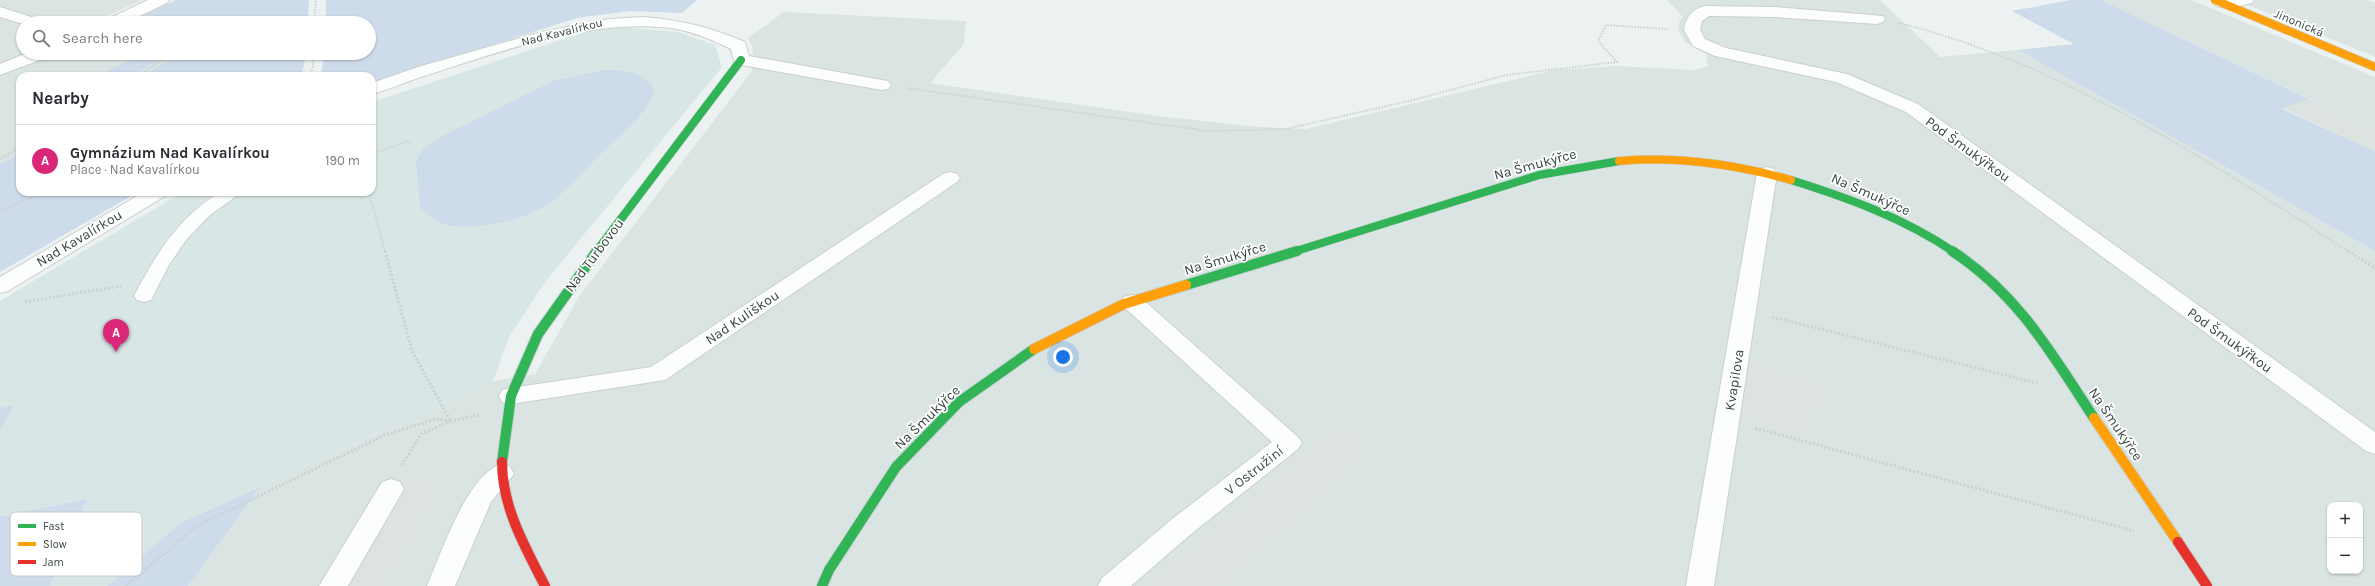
<!DOCTYPE html>
<html lang="en">
<head>
<meta charset="utf-8">
<style>
  :root { --surface:#fff; --page:#f7f7f7; --text:#2b2b33; --muted:#7c7c81; --line:#e1e1e2; --accent:#db2777 }
  body { margin:0; font-family:Karla,sans-serif; background:var(--page); color:var(--text) }
  .controls { position:absolute; right:12px; bottom:12px; display:grid; overflow:hidden; border-radius:8px; box-shadow:0 1px 3px #0004 }
  .controls button { width:36px; height:36px; display:grid; place-items:center; padding:0; border:0; border-bottom:1px solid var(--line); background:var(--surface); color:var(--text); font:20px sans-serif }
  .you { position:absolute; left:1063px; top:357px; width:14px; height:14px; margin:-10px; border:3px solid #fff; border-radius:50%; background:#1a73e8; box-shadow:0 0 0 6px #1a73e833 }
  .badge { display:grid; place-items:center; width:26px; height:26px; border-radius:50%; background:var(--accent); color:#fff; font-size:13px; font-weight:700 }
  .pin { position:absolute; translate:-50% -33px; filter:drop-shadow(0 1px 2px #0008) }
  .pin::after { content:''; position:absolute; top:21px; width:14px; height:12px; background:inherit; clip-path:polygon(0 0,100% 0,50% 100%) }
  .list { margin:0; padding:0; list-style:none }
  h2 { display:flex; justify-content:space-between; align-items:center; height:52px; margin:0; padding:0 16px; font-size:17px }
  h2 small { font-size:13px; font-weight:400; color:var(--muted) }
  .list li { display:grid; grid-template-columns:26px 1fr auto; gap:12px; align-items:center; box-sizing:border-box; height:72px; padding:0 16px; border-top:1px solid var(--line) }
  .list b { display:block; font-size:15px; white-space:nowrap }
  .list p { margin:0; font-size:13px; white-space:nowrap; color:var(--muted) }
  .list em { font-size:13px; font-style:normal; color:var(--muted) }
  .icon { flex:none; width:22px; height:22px; fill:none; stroke:currentColor; stroke-width:2; stroke-linecap:round; stroke-linejoin:round }
  .map { position:relative; flex:none; width:2375px; height:586px; overflow:hidden }
  .search { position:absolute; background:var(--surface); box-shadow:0 1px 3px #0004; left:16px; top:16px; width:360px; height:44px; display:flex; align-items:center; gap:10px; box-sizing:border-box; padding:0 14px; border-radius:22px; color:var(--muted); font-size:15px }
  .panel { position:absolute; background:var(--surface); box-shadow:0 1px 3px #0004; left:16px; top:72px; width:360px; height:124px; border-radius:12px }
  .map>svg:first-child { display:block }
  .residential { fill:#dae5e3; fill-rule:evenodd }
  .industrial { fill:#dce3e1 }
  .education { fill:#d8e7e5 }
  .green { fill:#cedbea }
  .parking { fill:#dde3e1 }
  .lines { fill:none; stroke-linecap:round; stroke-linejoin:round }
  .lane-casing { stroke:#cacfce; stroke-width:2 }
  .street-casing { stroke:#cacfce; stroke-width:2 }
  .fast-far1-casing { stroke:#c5d1d0; stroke-width:9 }
  .fast-casing { stroke:#c5d1d0; stroke-width:12 }
  .slow-far1-casing { stroke:#c5d1d0; stroke-width:9 }
  .slow-casing { stroke:#c5d1d0; stroke-width:12 }
  .jam-casing { stroke:#c5d1d0; stroke-width:12 }
  .path-far1 { stroke:#cbd1d1; stroke-width:2; stroke-dasharray:1.5 1.5; stroke-linecap:butt }
  .path { stroke:#cbd1d1; stroke-width:3; stroke-dasharray:2 2; stroke-linecap:butt }
  .lane { fill:#fcfdfd; fill-rule:evenodd }
  .street { fill:#fcfdfd; fill-rule:evenodd }
  .fast-far1 { stroke:#30b455; stroke-width:8 }
  .fast { stroke:#30b455; stroke-width:10 }
  .slow-far1 { stroke:#ff9f0a; stroke-width:8 }
  .slow { stroke:#ff9f0a; stroke-width:10 }
  .jam { stroke:#e5322d; stroke-width:10 }
  .labels { text-anchor:middle; stroke-width:3.5; stroke-linejoin:round; paint-order:stroke }
  .far-street-label { font-size:12px; fill:#384743; stroke:#fff }
  .street-label { font-size:14px; fill:#384743; stroke:#fff }
  .key { fill:#fff; stroke:#c3c8c7; stroke-width:1 }
  .key-label { font-size:11px; fill:#384743 }
</style>
</head>
<body>
<div class="map">
<svg width="2375" height="586" viewBox="0 0 2375 586">
  <rect width="100%" height="100%" fill="#ecf1f1"/>
  <g class="residential">
    <polygon points="0,0 142,0 98,20 132,23 23,23 23,53 180,53 142,76 20,76 20,154 0,164"/>
    <path d="M1667,0H1880L1940,57L2018,50L2375,251V586H188L260,487L493,381L535,374L580,295L752,71L753,47L748,38L784,12L966,21L964,44L930,83L1158,116L1258,127L1306,129L1554,70L1615,66L1695,70L1708,66L1706,54L1685,42L1678,30L1680,19L1683,17ZM2330,505H2360V571H2330Z"/>
    <polygon points="2101,0 2191,0 2375,77 2375,130"/>
    <polygon points="2236,0 2367,0 2375,3 2375,57"/>
  </g>
  <g class="industrial">
    <polygon points="2309,99 2375,130 2375,151 2282,108"/>
    <polygon points="1751,362 1824,381 1819,441 1743,420"/>
    <polygon points="1338,423 1377,447 1227,586 1141,586"/>
  </g>
  <polygon class="education" points="619,27 678,32 715,45 722,67 545,282 509,337 493,381 182,522 107,586 0,586 0,301 183,192 372,192 372,102 588,31"/>
  <g class="green">
    <polygon points="176,0 309,0 308,23 129,22"/>
    <polygon points="326,0 697,0 682,13 630,11 577,18 372,83 372,76 318,76 322,70 324,53 369,53 369,23 326,23"/>
    <polygon points="2071,0 2101,0 2309,99 2282,109 2375,151 2375,251 2018,50 2074,44 2012,11"/>
    <polygon points="146,53 171,53 132,76 95,76"/>
    <polygon points="180,53 306,53 302,76 142,76"/>
    <path d="M603,70C623,70 643,71 654,89C648,114 623,132 605,150C587,167 570,188 550,203C526,220 476,231 447,225C436,222 427,215 420,207L416,161L423,149L442,136L553,81Z"/>
    <polygon points="20,154 20,192 138,192 0,272 0,164"/>
    <polygon points="14,405 0,431 0,408"/>
    <polygon points="260,487 188,586 107,586 182,522"/>
    <polygon points="87,499 50,586 0,586 0,517"/>
  </g>
  <polygon class="parking" points="407,476 425,477 436,486 436,499 389,586 346,586"/>
  <g class="lines">
    <defs>
      <path id="lane" d="M221,192H242L210,215L186,240L169,265L151,300L144,302L137,300L134,296C155,255 180,215 221,192Z"/>
      <g id="street">
        <polygon points="148,0 169,0 167,3 125,23 104,23 106,20"/>
        <path d="M2216,0H2254L2252,3C2241,6 2227,9 2216,6L2214,3Z"/>
        <path d="M1705,6L1775,7L1883,16L1885,19L1883,22L1877,24L1775,17L1709,16L1702,21L1700,30L1705,39L1726,48L1847,74L1918,104L2375,432V454L2366,451L1906,112L1836,82L1715,56L1693,46L1684,30C1686,17 1692,9 1705,6Z"/>
        <polygon points="0,7 41,20 43,23 23,24 0,17"/>
        <path d="M643,17C681,20 710,27 745,42L749,56L882,80L888,81L891,85L888,89L882,90L741,65L735,64L731,49C713,40 696,33 677,29C594,16 496,53 418,78C403,83 388,90 372,94V83L418,67L541,32L609,19Z"/>
        <polygon points="27,53 50,53 48,57 0,75 0,64"/>
        <polygon points="1767,167 1774,169 1777,173 1714,586 1686,586 1757,173 1760,169"/>
        <polygon points="950,172 957,174 960,178 957,182 665,380 511,404 502,402 499,396 502,390 511,388 651,367 943,174"/>
        <polygon points="144,192 168,192 165,196 8,291 0,293 0,277"/>
        <polygon points="1132,295 1140,297 1298,437 1302,443 1298,449 1191,534 1131,586 1098,586 1102,578 1171,520 1272,442 1124,307 1121,302 1124,297"/>
        <path d="M501,464L510,467L514,474L491,502L455,586H427C441,554 467,475 501,464Z"/>
        <polygon points="391,479 400,482 404,489 348,586 319,586 382,482"/>
      </g>
      <g id="fast-far1">
        <path d="M1791,180C1848,198 1904,218 1954,252"/>
        <polyline points="596,252 741,60"/>
        <polyline points="1293,252 1539,175 1619,161"/>
      </g>
      <g id="fast">
        <path d="M1952,251C2018,294 2052,354 2094,418"/>
        <polyline points="1186,285 1297,251"/>
        <polyline points="502,462 511,396 538,334 597,251"/>
        <polyline points="822,586 829,570 896,467 959,402 1034,349"/>
      </g>
      <g id="slow-far1">
        <polyline points="2215,0 2375,67"/>
        <path d="M1619,161C1678,156 1734,164 1791,180"/>
      </g>
      <g id="slow">
        <polyline points="1034,349 1124,304 1186,285"/>
        <polyline points="2094,418 2178,542"/>
      </g>
      <g id="jam">
        <path d="M502,462C502,507 525,547 545,586"/>
        <polyline points="2178,542 2207,586"/>
      </g>
    </defs>
    <use href="#lane" class="lane-casing"/>
    <use href="#street" class="street-casing"/>
    <use href="#fast-far1" class="fast-far1-casing"/>
    <use href="#fast" class="fast-casing"/>
    <use href="#slow-far1" class="slow-far1-casing"/>
    <use href="#slow" class="slow-casing"/>
    <use href="#jam" class="jam-casing"/>
    <g class="path-far1">
      <polyline points="314,23 316,0"/>
      <path d="M1899,23C2063,64 2209,161 2349,252"/>
      <polyline points="137,76 175,53"/>
      <polyline points="309,76 313,67 313,53"/>
      <polyline points="907,88 1207,131 1286,129 1413,100 1506,75 1617,62 1598,41 1606,25 1668,29"/>
      <polyline points="372,154 408,141 412,145"/>
      <polyline points="0,159 20,147"/>
      <polyline points="369,192 385,252"/>
      <polyline points="0,211 45,192"/>
    </g>
    <g class="path">
      <polyline points="385,251 412,351 450,420"/>
      <polyline points="2348,251 2375,268"/>
      <polyline points="25,302 121,286"/>
      <polyline points="1772,317 2037,383"/>
      <polyline points="1755,428 2134,531"/>
      <polyline points="402,465 421,434 451,421 479,415"/>
      <polyline points="126,586 197,526 385,435 436,419 451,421"/>
    </g>
    <use href="#lane" class="lane"/>
    <use href="#street" class="street"/>
    <use href="#fast-far1" class="fast-far1"/>
    <use href="#fast" class="fast"/>
    <use href="#slow-far1" class="slow-far1"/>
    <use href="#slow" class="slow"/>
    <use href="#jam" class="jam"/>
  </g>
  <g class="labels">
    <g class="far-street-label">
      <text transform="translate(2299 23) rotate(23)" y="4">Jinonická</text>
      <text transform="translate(562 32) rotate(-14)" y="4">Nad Kavalírkou</text>
    </g>
    <g class="street-label">
      <text transform="translate(1968 149) rotate(36)" y="5">Pod Šmukýřkou</text>
      <text transform="translate(1535 164) rotate(-15)" y="5">Na Šmukýřce</text>
      <text transform="translate(1871 194) rotate(24)" y="5">Na Šmukýřce</text>
      <text transform="translate(79 238) rotate(-31)" y="5">Nad Kavalírkou</text>
      <text transform="translate(594 255) rotate(-53)" y="5">Nad Turbovou</text>
      <text transform="translate(1225 258) rotate(-17)" y="5">Na Šmukýřce</text>
      <text transform="translate(742 317) rotate(-34)" y="5">Nad Kuliškou</text>
      <text transform="translate(2230 340) rotate(36)" y="5">Pod Šmukýřkou</text>
      <text transform="translate(1734 380) rotate(-81)" y="5">Kvapilova</text>
      <text transform="translate(927 417) rotate(-44)" y="5">Na Šmukýřce</text>
      <text transform="translate(2116 424) rotate(56)" y="5">Na Šmukýřce</text>
      <text transform="translate(1254 470) rotate(-38)" y="5">V Ostružiní</text>
    </g>
  </g>
  <rect x="10" y="512" width="132" height="64" rx="6" class="key"/>
  <rect x="18" y="524" width="18" height="4" fill="#30b455"/>
  <rect x="18" y="542" width="18" height="4" fill="#ff9f0a"/>
  <rect x="18" y="560" width="18" height="4" fill="#e5322d"/>
  <g class="key-label">
    <text x="43" y="530">Fast</text>
    <text x="43" y="548">Slow</text>
    <text x="43" y="566">Jam</text>
  </g>
</svg>
<div class="controls">
<button>+</button>
<button>−</button>
</div>
<div class="you"></div>
<div class="pin badge" style="left:116px;top:352px">A</div>
<div class="search"><svg class="icon" aria-label="search" viewBox="0 0 24 24"><circle cx="10" cy="10" r="6"/><path d="M15 15l6 6"/></svg>Search here</div>
<section class="panel">
<h2>Nearby<small></small></h2>
<ul class="list">
<li><span class="badge">A</span><div><b>Gymnázium Nad Kavalírkou</b><p>Place · Nad Kavalírkou</p></div><em>190 m</em></li>
</ul>
</section>
</div>
</body>
</html>
